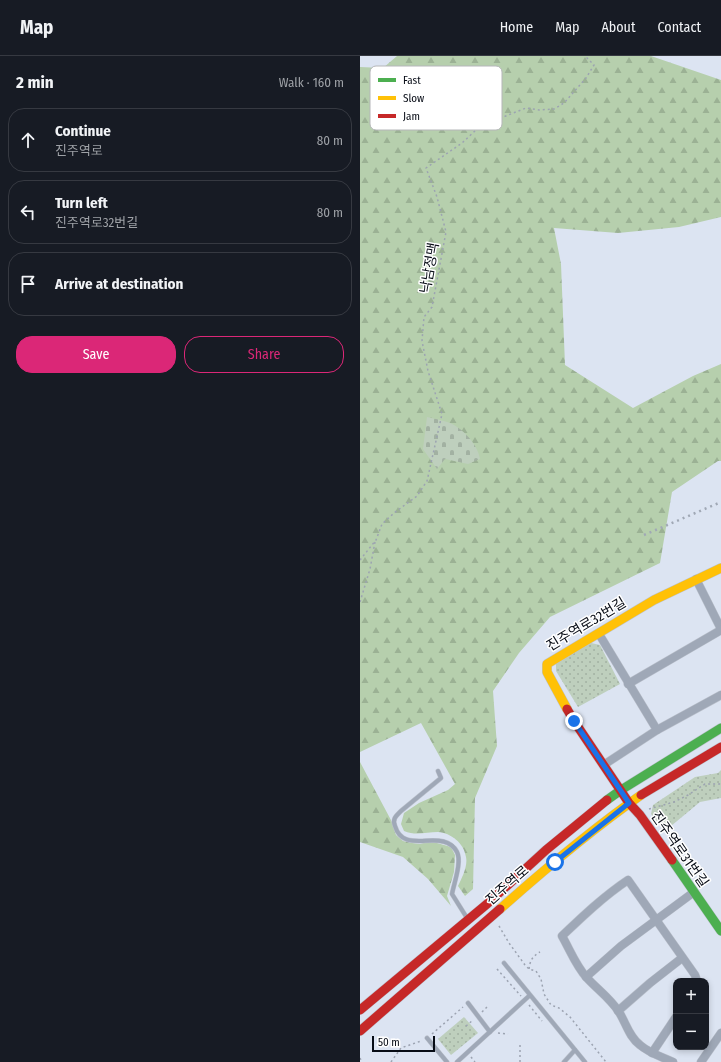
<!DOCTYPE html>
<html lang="en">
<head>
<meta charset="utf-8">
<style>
  :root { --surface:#171b24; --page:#242831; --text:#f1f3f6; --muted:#9ea1a6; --line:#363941; --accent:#db2777 }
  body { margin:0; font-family:"Fira Sans Condensed","Noto Sans KR",sans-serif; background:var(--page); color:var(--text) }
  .controls { position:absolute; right:12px; bottom:12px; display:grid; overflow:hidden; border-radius:8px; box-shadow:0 2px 6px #0003 }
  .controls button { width:36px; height:36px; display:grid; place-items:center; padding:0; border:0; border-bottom:1px solid var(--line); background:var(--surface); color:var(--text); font:20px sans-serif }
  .scale { position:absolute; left:12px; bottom:10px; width:63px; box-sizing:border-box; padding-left:4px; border:2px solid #070c16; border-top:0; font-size:11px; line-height:14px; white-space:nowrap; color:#070c16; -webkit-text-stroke:3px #fff; paint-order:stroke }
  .stop { position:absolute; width:12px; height:12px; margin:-9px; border:3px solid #1a73e8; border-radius:50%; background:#fff }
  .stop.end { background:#1a73e8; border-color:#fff; box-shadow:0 1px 4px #0008 }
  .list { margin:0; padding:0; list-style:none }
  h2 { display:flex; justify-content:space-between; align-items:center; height:52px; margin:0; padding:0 16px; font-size:17px }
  h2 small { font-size:13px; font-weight:400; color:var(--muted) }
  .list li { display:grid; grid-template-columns:26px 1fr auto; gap:12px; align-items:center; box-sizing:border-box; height:64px; margin:0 8px 8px; padding:0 8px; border:1px solid var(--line); border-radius:16px }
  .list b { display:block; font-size:15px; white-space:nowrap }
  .list p { margin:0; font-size:13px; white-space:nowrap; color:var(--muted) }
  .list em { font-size:13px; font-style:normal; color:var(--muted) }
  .actions { display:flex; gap:8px; padding:12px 16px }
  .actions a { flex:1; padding:9px 0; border:1px solid var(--accent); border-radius:16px; text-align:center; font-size:14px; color:var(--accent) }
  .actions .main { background:var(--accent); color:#fff }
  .icon { flex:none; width:22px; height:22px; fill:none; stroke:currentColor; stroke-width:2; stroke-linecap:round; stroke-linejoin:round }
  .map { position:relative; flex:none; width:361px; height:1006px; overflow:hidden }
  header { display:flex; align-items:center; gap:24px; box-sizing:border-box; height:56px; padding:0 20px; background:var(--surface); border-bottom:1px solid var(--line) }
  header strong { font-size:19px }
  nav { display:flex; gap:22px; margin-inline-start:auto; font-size:14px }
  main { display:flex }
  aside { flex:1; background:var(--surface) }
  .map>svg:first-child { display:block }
  .forest { fill:url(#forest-firs) }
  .cemetery { fill:url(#cemetery-stones) }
  .park { fill:url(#park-dots) }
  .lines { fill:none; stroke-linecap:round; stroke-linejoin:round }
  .lane-casing { stroke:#bcc2cd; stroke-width:5 }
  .street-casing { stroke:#bcc2cd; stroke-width:9 }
  .fast-casing { stroke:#bcc2cd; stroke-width:10 }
  .slow-casing { stroke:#bcc2cd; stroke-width:10 }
  .jam-casing { stroke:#bcc2cd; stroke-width:10 }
  .path { stroke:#9ca3b1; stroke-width:1.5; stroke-dasharray:2 3; stroke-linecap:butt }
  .lane { stroke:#9fa8b7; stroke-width:4 }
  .street { stroke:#9fa8b7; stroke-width:8 }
  .fast { stroke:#4caf50; stroke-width:9 }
  .slow { stroke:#ffc107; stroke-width:9 }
  .jam { stroke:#c62828; stroke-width:9 }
  .rail { stroke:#a0a8b5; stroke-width:2.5; stroke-dasharray:2 4; stroke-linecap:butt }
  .route { stroke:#1a73e8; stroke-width:5 }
  .labels { text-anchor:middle; stroke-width:3; stroke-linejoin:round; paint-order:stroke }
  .street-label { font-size:14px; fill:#070c16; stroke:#fff }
  .key { fill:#fff; stroke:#b5b6b9; stroke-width:1 }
  .key-label { font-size:11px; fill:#070c16 }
</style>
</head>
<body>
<header>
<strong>Map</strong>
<nav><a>Home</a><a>Map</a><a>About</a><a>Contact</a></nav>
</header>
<main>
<aside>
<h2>2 min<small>Walk · 160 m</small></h2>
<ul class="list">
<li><svg class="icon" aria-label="ahead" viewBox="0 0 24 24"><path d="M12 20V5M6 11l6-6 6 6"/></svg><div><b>Continue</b><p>진주역로</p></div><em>80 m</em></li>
<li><svg class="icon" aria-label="left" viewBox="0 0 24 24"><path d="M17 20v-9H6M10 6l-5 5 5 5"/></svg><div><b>Turn left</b><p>진주역로32번길</p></div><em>80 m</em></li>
<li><svg class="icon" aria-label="arrive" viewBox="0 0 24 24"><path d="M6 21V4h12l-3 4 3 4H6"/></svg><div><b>Arrive at destination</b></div></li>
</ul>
<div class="actions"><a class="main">Save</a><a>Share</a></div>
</aside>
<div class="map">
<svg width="361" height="1006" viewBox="0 0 361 1006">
  <defs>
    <pattern id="forest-firs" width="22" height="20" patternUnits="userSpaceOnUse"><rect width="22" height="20" fill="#b6cfad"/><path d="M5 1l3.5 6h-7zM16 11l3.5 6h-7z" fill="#9bb194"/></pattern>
    <pattern id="cemetery-stones" width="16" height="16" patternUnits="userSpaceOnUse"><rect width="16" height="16" fill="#becfbd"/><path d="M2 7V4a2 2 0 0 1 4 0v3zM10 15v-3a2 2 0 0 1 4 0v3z" fill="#a2b1a2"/></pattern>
    <pattern id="park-dots" width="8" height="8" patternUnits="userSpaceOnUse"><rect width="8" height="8" fill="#becfbd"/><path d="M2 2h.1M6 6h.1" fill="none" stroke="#a2b1a2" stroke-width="1.8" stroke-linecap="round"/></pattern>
  </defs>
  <rect width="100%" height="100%" fill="#dce4f2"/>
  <g class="forest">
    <path d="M37,0H291L361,24V161L319,171L258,177L194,172L201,208L205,309L273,352L333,320L361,308V405H358L312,436L300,507L190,561L159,597L133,635L137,690L115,742L113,833L105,840L98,830C102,822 108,810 106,801C104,787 91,777 78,776C66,776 56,780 44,775L41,768L44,757L59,747L88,734L95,728L61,667L0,696V11L23,12Z"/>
    <polygon points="0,706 32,766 36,779 43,785 52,787 60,788 70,785 91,791 95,799 94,816 87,840 91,850 68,823 43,801 0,786"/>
  </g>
  <path class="cemetery" d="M67,361C75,363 87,365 94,369C106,376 118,390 120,403L108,408L85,403L77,413L63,393Z"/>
  <g class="park">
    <polygon points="231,587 240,589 260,628 218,651 196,615 196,608"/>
    <polygon points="361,714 361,742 340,746 305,775 291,758 293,749 335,721 358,717"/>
    <polygon points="104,961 118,977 91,999 78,983"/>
  </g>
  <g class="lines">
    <defs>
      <g id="lane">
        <path d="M78,715L81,722L41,755C36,760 32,763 35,770C44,801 83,770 97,796C102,806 94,827 92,838L107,862"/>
        <polyline points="144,907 225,1006"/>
        <polyline points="108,947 130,976"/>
        <polyline points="67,982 87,1006"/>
        <polyline points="97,1006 169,940"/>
        <polyline points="204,1006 215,994"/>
      </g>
      <g id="street">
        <polyline points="336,523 361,573"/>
        <polyline points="239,578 297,674"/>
        <polyline points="268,628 361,574"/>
        <polyline points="245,708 297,674 361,639"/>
        <polyline points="226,921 261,890 334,836"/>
        <polyline points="258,955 290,927 322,902"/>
        <polyline points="292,997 316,961"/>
        <path d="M313,1006C302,1001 289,997 280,989C269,981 266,967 259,956C250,942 237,933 227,922C216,910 210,894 202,880C223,860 244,840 268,824L335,919L337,925"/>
        <polyline points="341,1006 361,977"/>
      </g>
      <g id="fast">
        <polyline points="247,744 261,734 361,672"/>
        <polyline points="312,804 361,875"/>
      </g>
      <g id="slow">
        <polyline points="207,653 187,616 187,608 294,544 361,512"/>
        <path d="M140,853C185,813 231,774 281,739"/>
      </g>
      <g id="jam">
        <polyline points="207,653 214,665 269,747 280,759 312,804"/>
        <polyline points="281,739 361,691"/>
        <polyline points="0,954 127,848 186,794 247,744"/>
        <polyline points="0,975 140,853"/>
      </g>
    </defs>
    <use href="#lane" class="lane-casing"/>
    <use href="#street" class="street-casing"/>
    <use href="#fast" class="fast-casing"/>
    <use href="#slow" class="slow-casing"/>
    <use href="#jam" class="jam-casing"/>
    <g class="path">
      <polyline points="0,504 16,484 22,468 34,457 57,440 67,425 82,358 68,315 62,285 64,261 72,251 86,176 77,141 66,112 102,87 116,74 133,65 166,52 179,54 194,53 204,47 226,22 234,9 225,0"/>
      <polyline points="0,546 10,513 15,486"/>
      <polyline points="289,753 314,746 328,739 345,728 361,728"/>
      <polyline points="139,870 149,887 165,909 169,913 176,915 181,923 184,938 191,949 199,952 210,961 246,1006"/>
      <polyline points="137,913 161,940"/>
      <path d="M169,913C170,904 173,900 180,896"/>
      <polyline points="169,949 182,965"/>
      <polyline points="122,956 128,950"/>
      <polyline points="106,970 113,964"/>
      <polyline points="138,977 148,978"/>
      <polyline points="72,978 103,951"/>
      <polyline points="111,1001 115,1006"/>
      <polyline points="0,1002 2,1006"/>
      <polyline points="31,1006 41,992 61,985"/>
      <polyline points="160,1006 160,989"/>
    </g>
    <use href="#lane" class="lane"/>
    <use href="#street" class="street"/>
    <use href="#fast" class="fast"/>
    <use href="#slow" class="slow"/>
    <use href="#jam" class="jam"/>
    <polyline class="rail" points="284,479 361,446"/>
  </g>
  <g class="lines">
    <polyline class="route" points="195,806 269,747 214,665"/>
  </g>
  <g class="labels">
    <g class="street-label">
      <text transform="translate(69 212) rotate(-80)" y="5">낙남정맥</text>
      <text transform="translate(226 568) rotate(-31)" y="5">진주역로32번길</text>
      <text transform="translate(320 793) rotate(55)" y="5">진주역로31번길</text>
      <text transform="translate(147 829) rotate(-41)" y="5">진주역로</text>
    </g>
  </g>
  <rect x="10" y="10" width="132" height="64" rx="6" class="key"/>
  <rect x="18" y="22" width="18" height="4" fill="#4caf50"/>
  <rect x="18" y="40" width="18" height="4" fill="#ffc107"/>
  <rect x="18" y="58" width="18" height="4" fill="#c62828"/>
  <g class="key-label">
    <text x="43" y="28">Fast</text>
    <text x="43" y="46">Slow</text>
    <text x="43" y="64">Jam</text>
  </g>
</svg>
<div class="controls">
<button>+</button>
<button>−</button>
</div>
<div class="scale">50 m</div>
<div class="stop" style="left:195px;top:806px"></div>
<div class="stop end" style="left:214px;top:665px"></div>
</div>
</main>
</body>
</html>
